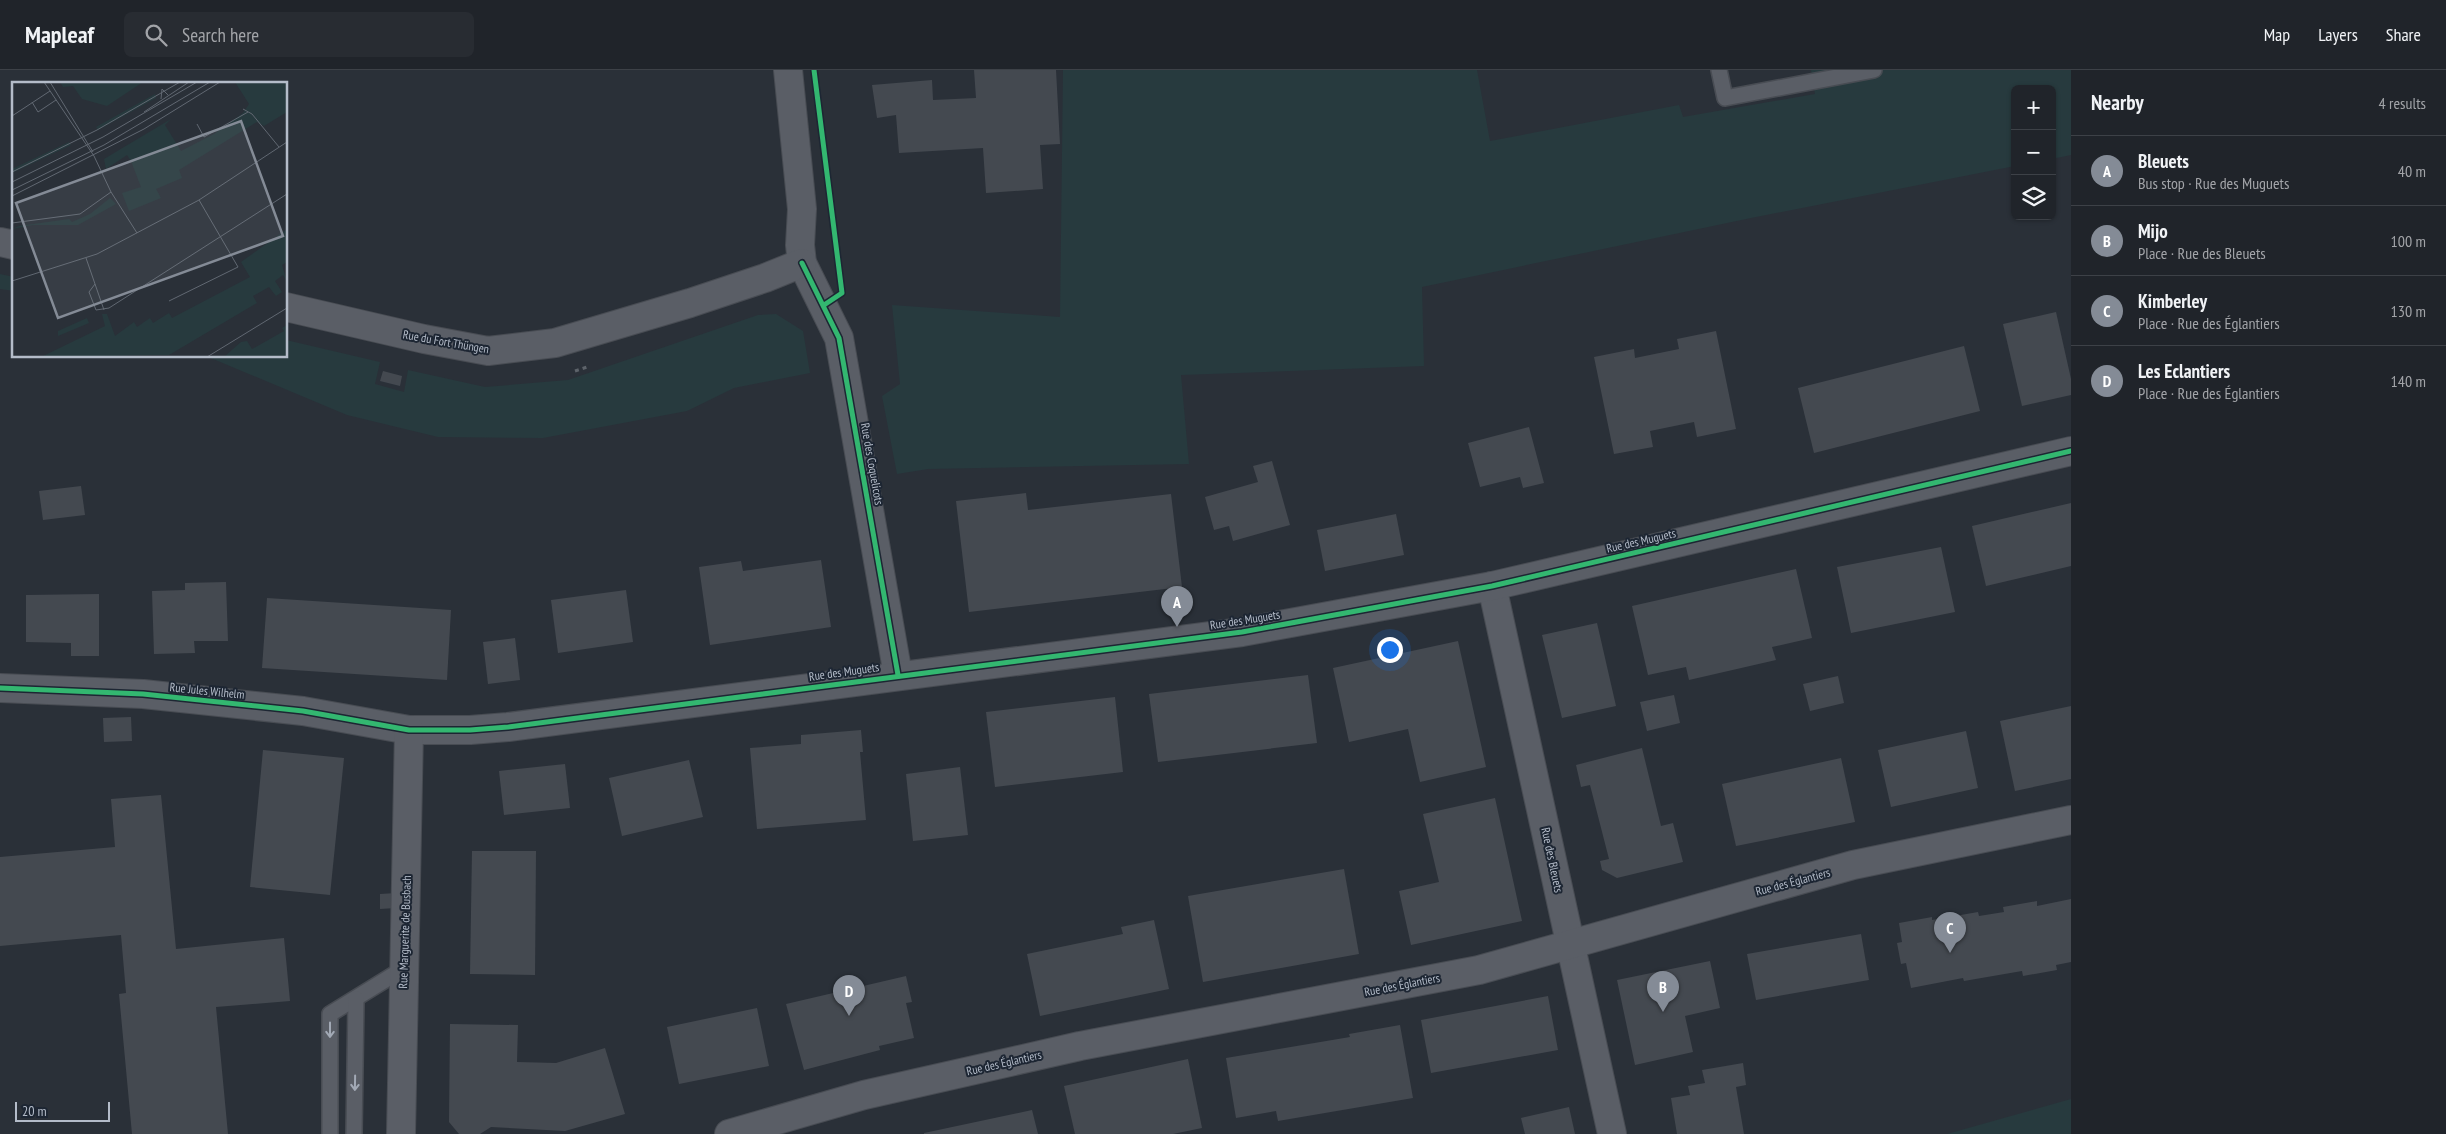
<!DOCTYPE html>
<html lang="en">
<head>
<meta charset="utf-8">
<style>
  :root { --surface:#20242a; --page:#282c32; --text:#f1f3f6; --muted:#a2a4a8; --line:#3d4147; --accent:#848b96 }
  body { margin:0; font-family:"PT Sans Narrow",sans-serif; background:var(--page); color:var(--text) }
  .controls { position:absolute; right:15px; top:15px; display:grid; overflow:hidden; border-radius:8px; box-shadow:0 1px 4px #0004 }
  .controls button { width:45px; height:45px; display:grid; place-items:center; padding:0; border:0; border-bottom:1px solid var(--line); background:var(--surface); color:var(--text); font:25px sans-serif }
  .scale { position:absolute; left:15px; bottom:12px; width:95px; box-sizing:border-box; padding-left:5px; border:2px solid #b4bcc9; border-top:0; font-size:14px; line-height:18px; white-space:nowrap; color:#b4bcc9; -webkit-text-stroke:4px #1d2633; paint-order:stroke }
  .you { position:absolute; left:1389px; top:579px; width:18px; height:18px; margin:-12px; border:4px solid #fff; border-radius:50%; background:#1a73e8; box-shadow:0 0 0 8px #1a73e833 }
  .badge { display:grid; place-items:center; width:32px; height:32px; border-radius:50%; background:var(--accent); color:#fff; font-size:16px; font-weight:700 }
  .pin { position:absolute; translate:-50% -41px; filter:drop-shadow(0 1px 2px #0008) }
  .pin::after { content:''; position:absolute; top:26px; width:18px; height:15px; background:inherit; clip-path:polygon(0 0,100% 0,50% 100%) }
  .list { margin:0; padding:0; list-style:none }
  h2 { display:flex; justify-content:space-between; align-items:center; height:65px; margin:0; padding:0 20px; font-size:21px }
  h2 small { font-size:16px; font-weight:400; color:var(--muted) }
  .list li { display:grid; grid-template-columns:32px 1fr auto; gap:15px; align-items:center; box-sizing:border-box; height:70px; padding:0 20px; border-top:1px solid var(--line) }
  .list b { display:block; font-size:19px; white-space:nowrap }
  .list p { margin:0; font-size:16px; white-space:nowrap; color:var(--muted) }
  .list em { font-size:16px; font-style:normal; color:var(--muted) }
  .icon { flex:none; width:28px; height:28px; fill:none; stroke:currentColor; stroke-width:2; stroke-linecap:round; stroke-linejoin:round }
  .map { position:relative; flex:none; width:2071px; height:1064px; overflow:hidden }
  header { display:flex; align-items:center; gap:30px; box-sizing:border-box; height:70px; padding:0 25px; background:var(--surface); border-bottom:1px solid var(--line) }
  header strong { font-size:24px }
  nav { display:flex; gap:28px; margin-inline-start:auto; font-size:18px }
  .search { width:350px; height:45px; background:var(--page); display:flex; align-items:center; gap:12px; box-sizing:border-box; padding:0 18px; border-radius:8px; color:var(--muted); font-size:19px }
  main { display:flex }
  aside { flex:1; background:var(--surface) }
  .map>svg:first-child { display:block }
  .green { fill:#273a3e }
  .building { fill:#444950 }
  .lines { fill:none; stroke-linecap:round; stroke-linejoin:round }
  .lane-casing { stroke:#484c53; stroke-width:18 }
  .street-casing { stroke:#484c53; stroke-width:30 }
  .path { stroke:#5d636a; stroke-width:3; stroke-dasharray:4 4; stroke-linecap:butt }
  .lane { stroke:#5a5e66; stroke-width:15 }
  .street { stroke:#5a5e66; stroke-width:28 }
  .cycleway-casing { stroke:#1d2633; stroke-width:8 }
  .cycleway { stroke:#33b770; stroke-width:5 }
  .oneway { stroke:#a2a9b5 }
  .labels { text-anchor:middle; stroke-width:4; stroke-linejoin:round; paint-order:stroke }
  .street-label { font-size:12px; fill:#b4bcc9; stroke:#1d2633 }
  .inset-road { fill:none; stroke:#616872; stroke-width:1 }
  .view { fill:#848b96; fill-opacity:0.15; stroke:#848b96; stroke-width:2.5 }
  .inset-edge { fill:none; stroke:#b4bcc9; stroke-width:2.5 }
</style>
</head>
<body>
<header>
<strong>Mapleaf</strong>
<div class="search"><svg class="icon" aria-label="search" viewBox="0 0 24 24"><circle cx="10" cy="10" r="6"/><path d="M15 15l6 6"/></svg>Search here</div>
<nav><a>Map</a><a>Layers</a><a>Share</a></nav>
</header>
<main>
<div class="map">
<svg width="2071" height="1064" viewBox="0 0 2071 1064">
  <rect width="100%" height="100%" fill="#2a3038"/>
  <g class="green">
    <polygon points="1063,0 1477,0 1490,71 1679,35 1683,47 1815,24 1811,0 2071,0 2071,85 2052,89 2052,19 2015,19 2015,96 1751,148 1422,217 1424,296 1181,305 1189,394 928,399 897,404 882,326 900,314 892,235 1060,247"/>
    <polygon points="0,204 14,207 14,221 0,219"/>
    <polygon points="776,244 803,261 810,303 734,318 687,341 543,368 438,367 347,345 206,286 286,286 286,270 380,292 375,314 404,322 408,300 485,317 568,310 758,245"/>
    <polygon points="2071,1029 2071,1064 1947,1064"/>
  </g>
  <g class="building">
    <polygon points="974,0 1056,0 1060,74 1040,75 1043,119 986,123 983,78 899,83 896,45 877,48 872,15 932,10 933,30 976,28"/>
    <polygon points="2056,242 2071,309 2071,325 2022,336 2003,254"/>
    <polygon points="1716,261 1736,359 1697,367 1694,352 1650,361 1653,377 1614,384 1594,287 1634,279 1635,288 1679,279 1677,269"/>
    <polygon points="1964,276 1980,341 1814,383 1798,318"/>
    <polygon points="383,301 402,306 400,316 380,311"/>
    <polygon points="1529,357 1544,413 1523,418 1520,407 1480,417 1468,373"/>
    <polygon points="1272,391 1290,455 1233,471 1229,456 1214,460 1205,427 1258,412 1253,396"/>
    <polygon points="81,416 85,445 43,450 39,421"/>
    <polygon points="1026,423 1028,440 1171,424 1182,517 969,542 956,431"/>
    <polygon points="2071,433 2071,496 1986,516 1972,456"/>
    <polygon points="1396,444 1404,485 1325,501 1317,460"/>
    <polygon points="1941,477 1955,542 1851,563 1837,497"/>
    <polygon points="821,490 831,557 710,575 699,497 741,491 743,501"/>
    <polygon points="1796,499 1812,568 1772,577 1776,590 1689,610 1686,597 1648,605 1632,536"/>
    <polygon points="226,512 228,571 194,571 195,583 154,584 152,521 185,520 185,513"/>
    <polygon points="626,520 633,572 558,583 551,530"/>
    <polygon points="99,524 99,586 71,586 71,573 26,572 26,525"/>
    <polygon points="267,528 451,540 447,610 262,598"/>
    <polygon points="1597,553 1616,636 1562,648 1542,565"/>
    <polygon points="515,568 520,610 488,614 483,572"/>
    <polygon points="1458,571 1486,697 1420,712 1408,659 1349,672 1333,598"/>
    <polygon points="1308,605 1317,673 1158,692 1149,624"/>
    <polygon points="1838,606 1844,633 1810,641 1803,614"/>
    <polygon points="1674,625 1680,653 1647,661 1640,632"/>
    <polygon points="1115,627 1123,702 995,717 986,642"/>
    <polygon points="2071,636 2071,709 2015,721 2000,651"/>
    <polygon points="131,647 132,671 104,672 103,648"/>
    <polygon points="861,660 863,682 860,682 866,750 757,759 750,678 801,674 801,665"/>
    <polygon points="1966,661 1978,718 1891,737 1878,680"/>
    <polygon points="1642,678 1661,756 1673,753 1683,792 1617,808 1602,800 1600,791 1609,789 1590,715 1581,717 1576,695"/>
    <polygon points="263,680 344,688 330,825 250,817"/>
    <polygon points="1841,688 1855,752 1736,776 1722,714"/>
    <polygon points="689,690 703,747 622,766 609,708"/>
    <polygon points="565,694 570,738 504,745 499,701"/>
    <polygon points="960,697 968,765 913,771 906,704"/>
    <polygon points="161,725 176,879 284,868 290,931 216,937 228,1064 132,1064 119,924 126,923 121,865 0,876 0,787 115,777 111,729"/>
    <polygon points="1495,728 1522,851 1411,875 1399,821 1439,812 1423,744"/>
    <polygon points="472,781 536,781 535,905 470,904"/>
    <polygon points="1344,799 1359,884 1203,912 1188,826"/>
    <polygon points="396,823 396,838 380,839 380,824"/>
    <polygon points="2071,829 2071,892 2056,895 2057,900 2023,906 2022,901 1964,911 1963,908 1911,918 1906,893 1901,894 1897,873 1902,872 1899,853 1932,847 1932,850 1978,842 1979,846 2004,842 2003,837 2037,831 2037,836"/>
    <polygon points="1154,850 1169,919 1040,946 1027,884 1123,864 1121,857"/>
    <polygon points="1861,864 1869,910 1756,930 1747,884"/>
    <polygon points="1710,891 1720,938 1685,946 1693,982 1635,995 1617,910"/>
    <polygon points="906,906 912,932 906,933 914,968 879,976 880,980 804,1000 786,934"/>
    <polygon points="1548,926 1558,980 1431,1003 1421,950"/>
    <polygon points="757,938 769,996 679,1014 667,957"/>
    <polygon points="450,954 518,955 517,992 556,993 605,978 625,1044 565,1061 491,1057 480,1064 459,1064 449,1052"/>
    <polygon points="1400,955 1413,1028 1278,1051 1276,1041 1236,1048 1226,988 1350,967 1349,964"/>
    <polygon points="1188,989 1202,1058 1173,1064 1075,1064 1064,1016"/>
    <polygon points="1743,993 1746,1015 1736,1017 1744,1064 1677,1064 1671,1028 1690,1025 1688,1016 1705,1013 1702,1000"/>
    <polygon points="1569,1037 1575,1064 1525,1064 1521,1048"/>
    <polygon points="1032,1040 1038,1064 924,1064 924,1063"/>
  </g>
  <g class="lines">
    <defs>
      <g id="lane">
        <polyline points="1719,0 1725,28 1874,0"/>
        <polyline points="330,1064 330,944 403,899"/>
        <polyline points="354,1064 356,929"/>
      </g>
      <g id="street">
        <polyline points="788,0 802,139 800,175 802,193 839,268 898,605"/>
        <polyline points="0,172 14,175"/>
        <polyline points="286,237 424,269 488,281 555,273 690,233 765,208 802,193"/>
        <polyline points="1492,516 1612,1064"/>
        <polyline points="0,618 143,624 303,641 409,660 470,660 508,657 1242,562 1492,516 2071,381"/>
        <polyline points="401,1064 409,660"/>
        <polyline points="729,1064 864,1025 1080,976 1479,900 1853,795 2071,750"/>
      </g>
    </defs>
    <use href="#lane" class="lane-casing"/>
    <use href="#street" class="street-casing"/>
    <polyline class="path" points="575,301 590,296"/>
    <use href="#lane" class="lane"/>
    <use href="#street" class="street"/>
    <defs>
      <g id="cycleway">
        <polyline points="814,0 842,223 824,235"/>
        <polyline points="802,193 839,268 898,605"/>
        <polyline points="0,618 143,624 303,641 409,660 470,660 508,657 1242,562 1492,516 2071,381"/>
      </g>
    </defs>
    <use href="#cycleway" class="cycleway-casing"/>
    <use href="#cycleway" class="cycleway"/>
  </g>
  <defs><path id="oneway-shaft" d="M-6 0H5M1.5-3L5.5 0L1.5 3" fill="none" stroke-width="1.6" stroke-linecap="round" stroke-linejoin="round" transform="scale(1.25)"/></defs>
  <g class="oneway">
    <use href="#oneway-shaft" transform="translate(330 960) rotate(90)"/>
    <use href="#oneway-shaft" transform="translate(355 1013) rotate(91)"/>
  </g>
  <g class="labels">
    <g class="street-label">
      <text transform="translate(446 272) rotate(10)" y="4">Rue du Fort Thüngen</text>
      <text transform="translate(872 394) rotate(80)" y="4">Rue des Coquelicots</text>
      <text transform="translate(1641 471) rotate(-13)" y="4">Rue des Muguets</text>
      <text transform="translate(1245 550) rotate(-9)" y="4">Rue des Muguets</text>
      <text transform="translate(844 602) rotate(-8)" y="4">Rue des Muguets</text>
      <text transform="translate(207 621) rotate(6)" y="4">Rue Jules Wilhelm</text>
      <text transform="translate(1552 790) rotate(78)" y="4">Rue des Bleuets</text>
      <text transform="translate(1793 812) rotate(-15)" y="4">Rue des Églantiers</text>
      <text transform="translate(405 862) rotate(-88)" y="4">Rue Marguerite de Busbach</text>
      <text transform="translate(1402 915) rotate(-11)" y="4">Rue des Églantiers</text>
      <text transform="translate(1004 993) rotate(-13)" y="4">Rue des Églantiers</text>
    </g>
  </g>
  <g transform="translate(12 12)">
    <rect width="275" height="275" fill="#2a3038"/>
    <path d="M48,0H131L95,24L70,17L61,4L51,5ZM223,0H275V30L252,44L245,40L167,88L170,96L144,107L149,116L117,129L110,111L129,105L119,79L115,73L94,87L92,77L159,37L153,43L169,69L202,52L231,31L237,22ZM143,12L144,16L86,48L84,45ZM57,60L59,63L0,91V87ZM98,116L104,122L66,143H21L0,147L7,144L57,137L60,140L78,132ZM275,147V180L270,183L275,199L271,193L263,199L270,210L264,214L257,205L241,214L245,221L157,273L29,275L93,244L90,232H95L103,254L122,240L125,245L138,236L141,241L157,231L160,236L238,195L229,180ZM75,236L77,241L46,254V249ZM275,243V275H212L229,260L235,259L240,267L272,249L270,246Z" fill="#273a3e"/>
    <path class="inset-road" d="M32,0L82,74L99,110L125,151M38,0L81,70M149,17L150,7L156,13M20,20L26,30L44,18M231,27L240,32L267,65M132,30L177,0M0,34L38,9M185,42L192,55L236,30M0,90L85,48L168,0M0,100L91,55L185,0M0,108L92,63L198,0M0,114L132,47L208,0M0,141L68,132L99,110M74,176L92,228M0,199L85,172L187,118L275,60M83,202L77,210L84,228L97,226L275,112M157,219L226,185L187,118M195,275L275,226"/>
    <path class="view" d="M229,39L271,154L46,236L4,121Z"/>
    <rect width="275" height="275" class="inset-edge"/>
  </g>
</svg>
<div class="controls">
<button>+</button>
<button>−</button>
<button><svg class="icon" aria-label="layers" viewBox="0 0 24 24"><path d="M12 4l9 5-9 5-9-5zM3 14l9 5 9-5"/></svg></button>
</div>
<div class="scale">20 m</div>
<div class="you"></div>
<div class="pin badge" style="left:1177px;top:557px">A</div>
<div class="pin badge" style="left:1663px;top:942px">B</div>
<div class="pin badge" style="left:1950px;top:883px">C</div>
<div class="pin badge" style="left:849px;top:946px">D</div>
</div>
<aside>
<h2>Nearby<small>4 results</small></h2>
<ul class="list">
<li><span class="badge">A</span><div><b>Bleuets</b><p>Bus stop · Rue des Muguets</p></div><em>40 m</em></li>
<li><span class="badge">B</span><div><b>Mijo</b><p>Place · Rue des Bleuets</p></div><em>100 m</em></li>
<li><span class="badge">C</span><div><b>Kimberley</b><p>Place · Rue des Églantiers</p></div><em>130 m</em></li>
<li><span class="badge">D</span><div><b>Les Eclantiers</b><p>Place · Rue des Églantiers</p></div><em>140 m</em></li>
</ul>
</aside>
</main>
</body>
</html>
